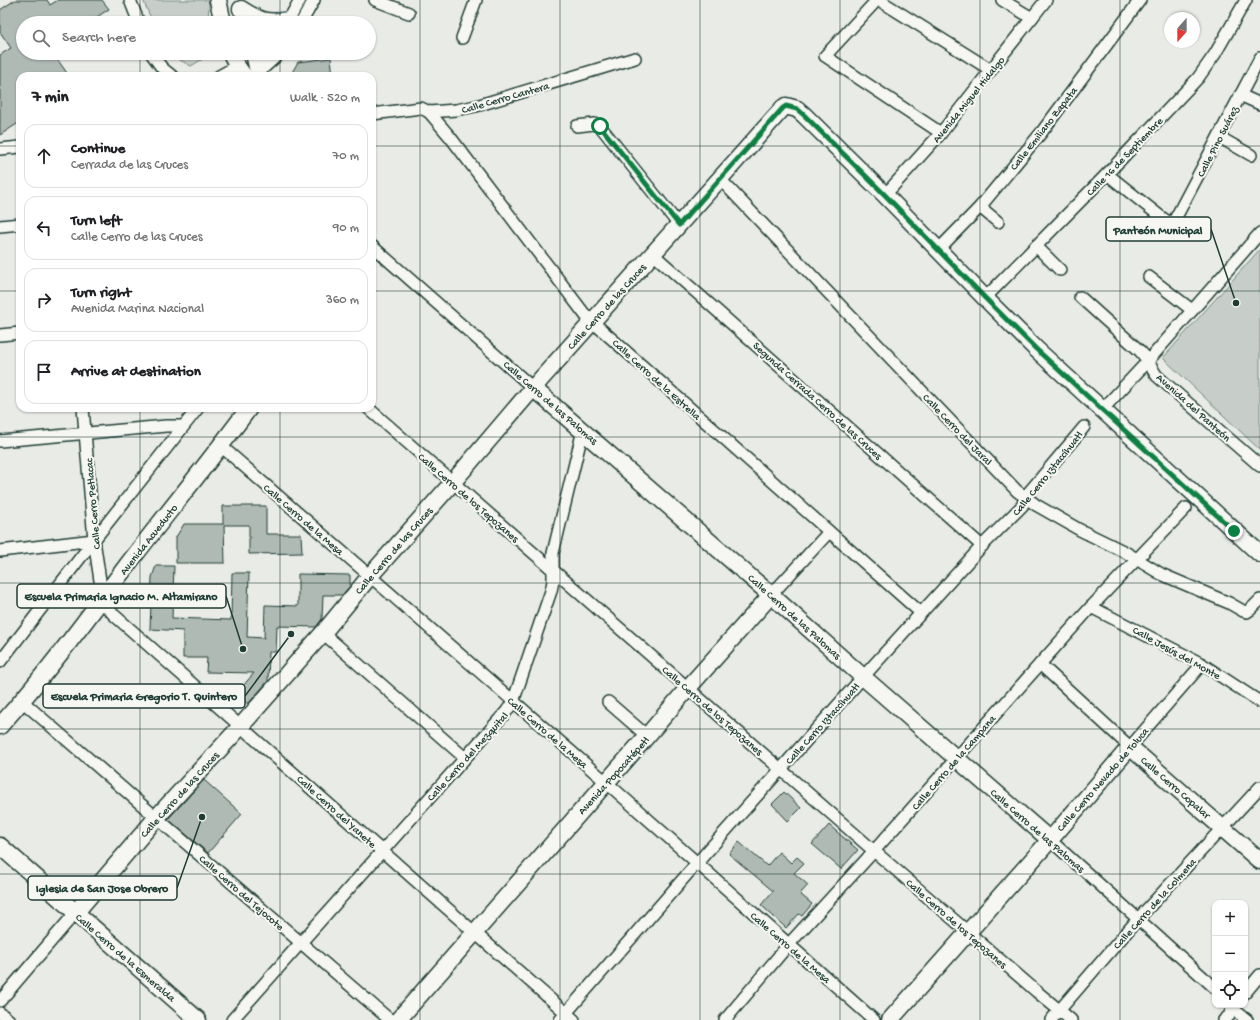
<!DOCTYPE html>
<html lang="en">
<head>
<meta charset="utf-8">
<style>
  :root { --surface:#fff; --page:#f6f6f6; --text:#202124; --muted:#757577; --line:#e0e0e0 }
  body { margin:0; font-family:"Gochi Hand",sans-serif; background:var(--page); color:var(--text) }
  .controls { position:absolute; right:12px; bottom:12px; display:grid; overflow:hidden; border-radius:8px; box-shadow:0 1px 3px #0004 }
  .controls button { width:36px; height:36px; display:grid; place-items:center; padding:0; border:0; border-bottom:1px solid var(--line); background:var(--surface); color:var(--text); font:20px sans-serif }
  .compass { position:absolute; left:1164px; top:12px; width:36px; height:36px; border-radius:50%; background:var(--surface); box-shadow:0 1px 3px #0004; rotate:201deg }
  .stop { position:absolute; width:12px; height:12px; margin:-9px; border:3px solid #0b8043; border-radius:50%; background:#fff }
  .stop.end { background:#0b8043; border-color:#fff; box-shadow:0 1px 4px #0008 }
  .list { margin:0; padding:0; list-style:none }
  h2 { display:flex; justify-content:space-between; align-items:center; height:52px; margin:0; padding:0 16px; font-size:17px }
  h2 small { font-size:13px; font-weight:400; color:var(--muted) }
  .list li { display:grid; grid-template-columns:26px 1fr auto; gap:12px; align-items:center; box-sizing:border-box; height:64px; margin:0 8px 8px; padding:0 8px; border:1px solid var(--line); border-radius:12px }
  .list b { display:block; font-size:15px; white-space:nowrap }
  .list p { margin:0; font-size:13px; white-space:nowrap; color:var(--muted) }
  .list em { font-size:13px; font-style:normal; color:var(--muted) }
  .icon { flex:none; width:22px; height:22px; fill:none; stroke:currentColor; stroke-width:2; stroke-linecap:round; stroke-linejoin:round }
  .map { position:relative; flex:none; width:1260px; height:1020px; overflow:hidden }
  .search { position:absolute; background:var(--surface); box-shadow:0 1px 3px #0004; left:16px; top:16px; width:360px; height:44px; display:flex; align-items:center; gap:10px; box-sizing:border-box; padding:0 14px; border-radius:22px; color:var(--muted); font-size:15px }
  .panel { position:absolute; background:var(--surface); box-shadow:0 1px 3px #0004; left:16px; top:72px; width:360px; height:340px; border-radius:12px }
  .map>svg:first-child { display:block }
  .green { fill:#c7cec9; stroke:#73867e }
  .building { fill:#b0bab5; stroke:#1f3d34 }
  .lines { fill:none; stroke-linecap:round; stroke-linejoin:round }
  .street-casing { stroke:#1f3d34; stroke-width:14 }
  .secondary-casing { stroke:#1f3d34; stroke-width:19 }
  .street { stroke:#f6f6f2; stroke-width:11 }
  .secondary { stroke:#f6f6f2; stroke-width:16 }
  .route { stroke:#0b8043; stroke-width:5 }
  .grid { fill:none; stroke:#1f3d34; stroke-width:1; stroke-opacity:0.55 }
  .labels { text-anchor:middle; stroke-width:4; stroke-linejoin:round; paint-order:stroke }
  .street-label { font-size:11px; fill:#1f3d34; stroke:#f6f6f2 }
  .leader { fill:none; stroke:#1f3d34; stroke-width:1.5 }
  .callout-dot { fill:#1f3d34; stroke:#f6f6f2; stroke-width:1.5 }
  .callout { fill:#f6f6f2; stroke:#1f3d34; stroke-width:1.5 }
  .callout-label { font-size:12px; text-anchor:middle; font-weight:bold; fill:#1f3d34 }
</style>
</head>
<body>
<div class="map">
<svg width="1260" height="1020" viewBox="0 0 1260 1020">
  <rect width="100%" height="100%" fill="#e9ebe7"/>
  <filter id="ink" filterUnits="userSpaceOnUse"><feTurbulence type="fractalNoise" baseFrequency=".025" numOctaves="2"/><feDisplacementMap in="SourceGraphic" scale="8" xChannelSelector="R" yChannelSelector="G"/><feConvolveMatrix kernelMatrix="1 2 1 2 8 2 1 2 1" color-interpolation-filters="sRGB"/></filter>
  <g filter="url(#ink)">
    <g class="green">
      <polygon points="143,0 208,0 209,5 208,23 153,23"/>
      <polygon points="167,53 206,53 206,57 191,66"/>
      <polygon points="1260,249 1260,450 1163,358"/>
    </g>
    <g class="building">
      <polygon points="15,0 47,0 50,5 58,0 102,0 109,9 88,23 23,23 23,53 53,53 69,76 20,76 20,122 0,135 0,55 11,48 0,32 0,10"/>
      <polygon points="331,58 333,76 290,76 298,62"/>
      <polygon points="223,506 266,506 266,534 301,534 302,553 249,554 249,525 224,525 225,563 176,563 176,537 184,524 223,524"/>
      <polygon points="156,566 174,566 172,618 231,620 232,573 249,573 247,637 264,638 265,605 298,606 298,574 350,575 350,586 342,595 323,595 322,619 316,627 277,626 276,652 269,652 268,681 248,704 236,694 254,673 206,672 207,658 183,658 183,631 150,629 152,577"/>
      <polygon points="204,780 242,814 208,853 168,819"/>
      <polygon points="784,792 801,808 788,821 772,804"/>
      <polygon points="829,825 858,850 841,869 812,844"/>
      <polygon points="739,842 767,866 779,852 791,863 797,857 804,863 794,873 808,885 800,894 812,904 802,916 799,914 786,928 761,905 773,891 729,854"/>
    </g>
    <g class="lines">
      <defs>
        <g id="street">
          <polyline points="130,0 139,23"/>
          <polyline points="375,0 409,13"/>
          <polyline points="877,0 825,56 941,133"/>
          <polyline points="879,0 991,70"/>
          <polyline points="1002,0 1032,18"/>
          <polyline points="287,23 300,0"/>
          <polyline points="301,23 314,0"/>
          <polyline points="462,38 476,0"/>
          <polyline points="151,53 162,68 172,76"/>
          <polyline points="259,72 280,53"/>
          <polyline points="219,76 237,66"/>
          <polyline points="1240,95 1260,104"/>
          <polyline points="429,112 451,138 586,316 921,613"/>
          <polyline points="372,114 421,108 429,112 456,110 476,106 635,58"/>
          <polyline points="577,126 594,124 600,126 679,225"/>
          <polyline points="1219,137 1251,155"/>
          <polyline points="0,149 20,147"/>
          <polyline points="1107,174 1161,217 1168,222 1174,221 1260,58"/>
          <polyline points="720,179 1017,491 1036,505 1080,530 1125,552 1161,574 1229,603 1243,611 1247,612 1250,610 1260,600"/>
          <polyline points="885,195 941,133 1046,0"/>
          <polyline points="980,207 998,222"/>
          <polyline points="0,226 20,224"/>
          <polyline points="372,246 533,388"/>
          <polyline points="1036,246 1060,270"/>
          <polyline points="938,250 980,207 1041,133 1140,0"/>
          <polyline points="653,254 982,546"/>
          <polyline points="1149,277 1192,310"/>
          <path d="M1080,297L1140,351C1147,358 1151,368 1157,376L1260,466"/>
          <polyline points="985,298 1107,174 1198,78 1215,54 1246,0"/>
          <polyline points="0,335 20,333"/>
          <polyline points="83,408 94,540 102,594 105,605 114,615 574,1020"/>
          <polyline points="368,408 874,851 968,932 1036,991 1071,1020"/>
          <polyline points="1102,410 1148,361 1260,233"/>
          <polyline points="0,441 166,426 182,426"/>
          <polyline points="221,446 606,782 874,1020"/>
          <polyline points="0,551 94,540"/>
          <polyline points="771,595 829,532"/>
          <polyline points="1091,607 1202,664 1260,702"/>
          <polyline points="323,633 465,758"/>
          <polyline points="0,662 94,540 198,408"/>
          <polyline points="1040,664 1130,747 1202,664"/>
          <polyline points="22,701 390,1020"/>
          <polyline points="608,702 647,736"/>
          <polyline points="1050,840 1215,988"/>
          <polyline points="1245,993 1260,975"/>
          <polyline points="0,1001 76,912"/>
          <polyline points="1232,1008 1247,1020"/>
          <polyline points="0,1013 9,1020"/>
          <polyline points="232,1020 506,712 513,702 551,591 553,581 553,553 583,430"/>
          <polyline points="560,1020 697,863 863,677 982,546 1022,506 1029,492 1035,485 1084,427"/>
          <polyline points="725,1020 789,944 874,851 1040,664 1091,607 1186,508"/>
          <polyline points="1051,1020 1138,919 1260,787"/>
          <polyline points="1224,1020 1229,1016 1234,1005"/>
        </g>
        <g id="secondary">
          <polyline points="218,0 223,23"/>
          <path d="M241,9C260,21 266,24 289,20"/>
          <polyline points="231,53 237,66 244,76"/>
          <polyline points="254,53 259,76"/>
          <polyline points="533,388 771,595 863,677 1050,840"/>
          <path d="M0,726C46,674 87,619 128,564C168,512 210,461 249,408"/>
          <polyline points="0,846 198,1020"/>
          <polyline points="76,912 157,817 241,726 323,633 370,576 453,482 533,388 783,108 786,106 797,109 804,115 885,195 985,298 1036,349 1260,554"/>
          <polyline points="398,1020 647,736 688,688 771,595"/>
          <polyline points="890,1020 1050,840 1130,747 1260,861"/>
        </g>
      </defs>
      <use href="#street" class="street-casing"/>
      <use href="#secondary" class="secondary-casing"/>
      <use href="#street" class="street"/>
      <use href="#secondary" class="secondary"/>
    </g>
  </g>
  <g class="lines" filter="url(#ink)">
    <polyline class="route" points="600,126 679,225 783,108 786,106 797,109 804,115 885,195 985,298 1036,349 1234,531"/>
  </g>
  <path class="grid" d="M140,0V23M280,0V23M420,0V1020M560,0V1020M700,0V1020M840,0V1020M980,0V1020M1120,0V1020M140,53V76M280,53V76M0,146H20M372,146H1260M0,291H20M372,291H1260M140,408V1020M280,408V1020M0,437H1260M0,583H1260M0,729H1260M0,874H1260"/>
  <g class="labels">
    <g class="street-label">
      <text transform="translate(505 97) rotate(-16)" y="4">Calle Cerro Cantera</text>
      <text transform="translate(968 99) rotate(-51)" y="4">Avenida Miguel Hidalgo</text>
      <text transform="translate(1043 128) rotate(-52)" y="4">Calle Emiliano Zapata</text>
      <text transform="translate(1217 141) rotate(-63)" y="4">Calle Pino Suárez</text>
      <text transform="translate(1124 156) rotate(-46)" y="4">Calle 16 de Septiembre</text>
      <text transform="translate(606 306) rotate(-48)" y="4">Calle Cerro de las Cruces</text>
      <text transform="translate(657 379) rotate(42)" y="4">Calle Cerro de la Estrella</text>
      <text transform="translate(818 400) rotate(42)" y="4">Segunda Cerrada Cerro de las Cruces</text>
      <text transform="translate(551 402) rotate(41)" y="4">Calle Cerro de las Palomas</text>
      <text transform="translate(1194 407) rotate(42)" y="4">Avenida del Panteón</text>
      <text transform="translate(958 429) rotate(46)" y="4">Calle Cerro del Jaral</text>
      <text transform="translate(1047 473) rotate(-51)" y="4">Calle Cerro Iztaccíhuatl</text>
      <text transform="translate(469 497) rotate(41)" y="4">Calle Cerro de los Tepozanes</text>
      <text transform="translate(92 504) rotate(-95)" y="4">Calle Cerro Petlacac</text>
      <text transform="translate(304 519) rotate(41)" y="4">Calle Cerro de la Mesa</text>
      <text transform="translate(148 539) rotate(-52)" y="4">Avenida Acueducto</text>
      <text transform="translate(393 550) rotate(-49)" y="4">Calle Cerro de las Cruces</text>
      <text transform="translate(795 616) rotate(42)" y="4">Calle Cerro de las Palomas</text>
      <text transform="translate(1177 652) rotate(29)" y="4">Calle Jesús del Monte</text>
      <text transform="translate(713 710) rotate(41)" y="4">Calle Cerro de los Tepozanes</text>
      <text transform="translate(822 723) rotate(-48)" y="4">Calle Cerro Iztaccíhuatl</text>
      <text transform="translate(548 732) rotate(41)" y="4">Calle Cerro de la Mesa</text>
      <text transform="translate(467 756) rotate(-48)" y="4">Calle Cerro del Mezquital</text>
      <text transform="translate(953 762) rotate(-49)" y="4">Calle Cerro de la Campana</text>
      <text transform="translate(613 775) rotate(-48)" y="4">Avenida Popocatépetl</text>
      <text transform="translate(1102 779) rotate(-49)" y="4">Calle Cerro Nevado de Toluca</text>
      <text transform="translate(1176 787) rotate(41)" y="4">Calle Cerro Copalar</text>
      <text transform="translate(179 794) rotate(-48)" y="4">Calle Cerro de las Cruces</text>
      <text transform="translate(337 811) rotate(42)" y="4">Calle Cerro del Yanete</text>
      <text transform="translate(1038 830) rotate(41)" y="4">Calle Cerro de las Palomas</text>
      <text transform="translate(242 892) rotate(41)" y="4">Calle Cerro del Tejocote</text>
      <text transform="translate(1154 903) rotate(-48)" y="4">Calle Cerro de la Colmena</text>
      <text transform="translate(957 923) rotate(41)" y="4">Calle Cerro de los Tepozanes</text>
      <text transform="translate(791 947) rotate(41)" y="4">Calle Cerro de la Mesa</text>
      <text transform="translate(126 957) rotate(41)" y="4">Calle Cerro de la Esmeralda</text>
    </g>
  </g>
  <path class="leader" d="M1236 303L1211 229M243 649L226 596M291 634L245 696M202 817L177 888"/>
  <g class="callout-dot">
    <circle cx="1236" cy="303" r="4"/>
    <circle cx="243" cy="649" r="4"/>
    <circle cx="291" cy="634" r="4"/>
    <circle cx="202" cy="817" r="4"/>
  </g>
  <g class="callout">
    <rect x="1106" y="217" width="105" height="24" rx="4"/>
    <rect x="17" y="584" width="209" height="24" rx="4"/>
    <rect x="43" y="684" width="202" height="24" rx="4"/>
    <rect x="28" y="876" width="149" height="24" rx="4"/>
  </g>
  <g class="callout-label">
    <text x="1158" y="234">Panteón Municipal</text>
    <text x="121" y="600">Escuela Primaria Ignacio M. Altamirano</text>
    <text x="144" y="700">Escuela Primaria Gregorio T. Quintero</text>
    <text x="102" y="892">Iglesia de San Jose Obrero</text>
  </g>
</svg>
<div class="controls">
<button>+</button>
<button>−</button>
<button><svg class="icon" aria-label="locate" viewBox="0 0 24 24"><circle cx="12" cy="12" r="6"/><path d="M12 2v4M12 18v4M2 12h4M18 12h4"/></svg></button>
</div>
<svg class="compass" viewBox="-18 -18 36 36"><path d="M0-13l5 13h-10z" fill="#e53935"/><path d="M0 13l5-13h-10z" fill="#757577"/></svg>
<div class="stop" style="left:600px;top:126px"></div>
<div class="stop end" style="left:1234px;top:531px"></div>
<div class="search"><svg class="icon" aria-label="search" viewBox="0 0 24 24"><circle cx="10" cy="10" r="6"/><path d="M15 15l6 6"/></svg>Search here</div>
<section class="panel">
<h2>7 min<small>Walk · 520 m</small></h2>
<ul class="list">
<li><svg class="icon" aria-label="ahead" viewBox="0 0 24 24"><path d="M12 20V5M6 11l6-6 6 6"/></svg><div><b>Continue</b><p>Cerrada de las Cruces</p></div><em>70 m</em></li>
<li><svg class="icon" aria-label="left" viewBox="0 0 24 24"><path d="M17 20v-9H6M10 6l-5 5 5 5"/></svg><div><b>Turn left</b><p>Calle Cerro de las Cruces</p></div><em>90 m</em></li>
<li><svg class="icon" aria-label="right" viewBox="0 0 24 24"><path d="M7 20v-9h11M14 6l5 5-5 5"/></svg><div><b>Turn right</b><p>Avenida Marina Nacional</p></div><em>360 m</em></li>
<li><svg class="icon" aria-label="arrive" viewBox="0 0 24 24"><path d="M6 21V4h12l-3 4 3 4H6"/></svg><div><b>Arrive at destination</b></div></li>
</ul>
</section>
</div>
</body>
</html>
